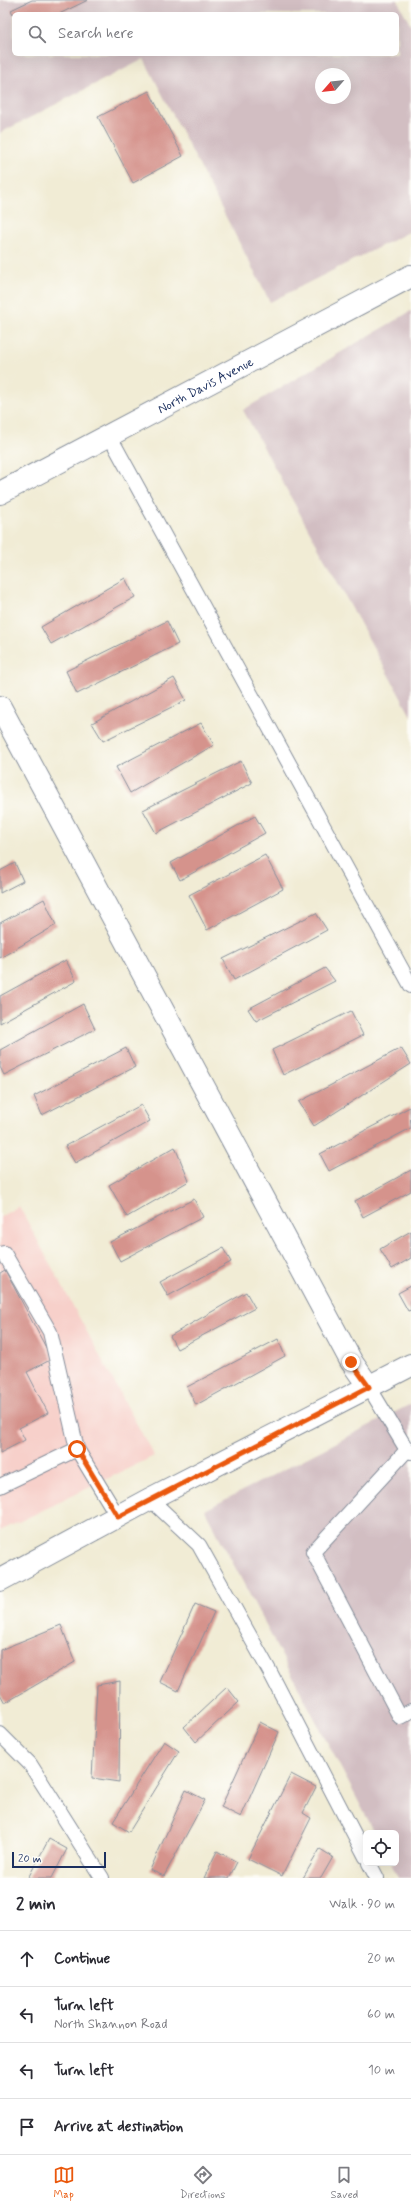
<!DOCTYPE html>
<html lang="en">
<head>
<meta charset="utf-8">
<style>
  :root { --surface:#fff; --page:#f7f7f7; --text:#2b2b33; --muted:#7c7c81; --line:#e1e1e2; --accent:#ea580c }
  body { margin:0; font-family:Mynerve,sans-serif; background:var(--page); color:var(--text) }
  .controls { position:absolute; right:12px; bottom:12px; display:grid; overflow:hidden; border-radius:6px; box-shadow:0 4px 16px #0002 }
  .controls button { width:36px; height:36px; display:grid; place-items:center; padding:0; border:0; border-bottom:1px solid var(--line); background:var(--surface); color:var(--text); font:20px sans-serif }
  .compass { position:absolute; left:315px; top:68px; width:36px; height:36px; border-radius:50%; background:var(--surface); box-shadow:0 4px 16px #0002; rotate:242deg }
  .scale { position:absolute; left:12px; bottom:10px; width:94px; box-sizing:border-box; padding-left:4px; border:2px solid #1b2f5e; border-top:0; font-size:11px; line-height:14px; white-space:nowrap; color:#1b2f5e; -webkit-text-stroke:3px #fdfcf7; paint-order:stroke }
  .stop { position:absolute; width:12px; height:12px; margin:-9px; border:3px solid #ea580c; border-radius:50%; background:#fff }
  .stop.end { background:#ea580c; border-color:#fff; box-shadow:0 1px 4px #0008 }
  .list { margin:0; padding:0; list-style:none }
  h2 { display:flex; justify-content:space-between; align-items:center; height:52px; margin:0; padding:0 16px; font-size:17px }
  h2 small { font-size:13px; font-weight:400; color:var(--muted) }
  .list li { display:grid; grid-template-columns:26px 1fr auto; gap:12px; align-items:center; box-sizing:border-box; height:56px; padding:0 16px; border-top:1px solid var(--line) }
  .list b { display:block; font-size:15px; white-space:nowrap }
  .list p { margin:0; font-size:13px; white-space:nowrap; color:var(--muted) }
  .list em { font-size:13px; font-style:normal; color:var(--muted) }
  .icon { flex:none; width:22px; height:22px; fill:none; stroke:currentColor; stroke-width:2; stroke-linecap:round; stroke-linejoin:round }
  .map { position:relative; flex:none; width:411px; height:1878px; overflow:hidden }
  .search { position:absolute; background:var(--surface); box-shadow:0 4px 16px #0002; left:12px; right:12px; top:12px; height:44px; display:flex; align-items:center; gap:10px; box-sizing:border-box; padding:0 14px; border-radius:6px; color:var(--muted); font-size:15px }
  .sheet { height:276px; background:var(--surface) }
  nav { display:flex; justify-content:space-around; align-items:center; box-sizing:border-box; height:56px; border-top:1px solid var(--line); background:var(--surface); font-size:11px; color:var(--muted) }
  nav a { display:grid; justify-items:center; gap:2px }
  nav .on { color:var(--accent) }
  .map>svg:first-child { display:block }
  .built { fill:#f7d0ca }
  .industrial { fill:#d2bec2; fill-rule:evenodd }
  .building { fill:#d5938c }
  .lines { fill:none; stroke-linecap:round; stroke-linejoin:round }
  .service-casing { stroke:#868e9a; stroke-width:16 }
  .minor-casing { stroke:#868e9a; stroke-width:24 }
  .tertiary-casing { stroke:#868e9a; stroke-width:24 }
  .service { stroke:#fff; stroke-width:14 }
  .minor { stroke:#fff; stroke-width:22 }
  .tertiary { stroke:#fff; stroke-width:22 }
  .route { stroke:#ea580c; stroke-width:5 }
  .labels { text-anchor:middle; stroke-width:4; stroke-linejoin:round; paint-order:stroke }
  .street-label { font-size:13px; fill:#1b2f5e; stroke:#fdfcf7 }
</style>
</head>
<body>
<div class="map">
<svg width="411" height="1878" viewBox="0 0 411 1878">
  <rect width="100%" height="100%" fill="#fdfcf7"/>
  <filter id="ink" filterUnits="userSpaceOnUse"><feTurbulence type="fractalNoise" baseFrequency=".025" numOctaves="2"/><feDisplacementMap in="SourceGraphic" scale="8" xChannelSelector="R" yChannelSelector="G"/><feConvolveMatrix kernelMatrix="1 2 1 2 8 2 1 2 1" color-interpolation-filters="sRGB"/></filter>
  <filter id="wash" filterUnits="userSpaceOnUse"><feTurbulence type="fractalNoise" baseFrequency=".012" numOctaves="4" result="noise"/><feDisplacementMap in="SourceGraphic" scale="16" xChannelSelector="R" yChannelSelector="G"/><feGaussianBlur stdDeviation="0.9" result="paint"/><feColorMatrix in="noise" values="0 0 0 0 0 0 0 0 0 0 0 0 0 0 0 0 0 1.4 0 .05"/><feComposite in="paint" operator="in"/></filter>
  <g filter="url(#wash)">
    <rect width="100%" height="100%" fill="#f1ecd5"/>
    <polygon class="built" points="19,1206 154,1456 0,1531 0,1217"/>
    <g class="industrial">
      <path d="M0,0H397L411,26V231L270,302L144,59L0,133ZM14,14H397V54H14ZM321,74H345V98H321Z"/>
      <polygon points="411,311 411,716 243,410"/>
      <polygon points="411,1404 411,1878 398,1878 391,1863 396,1863 396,1833 375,1833 205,1510"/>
    </g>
    <g id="blocks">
      <g class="building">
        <polygon points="32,0 88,0 59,14 13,14 11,10"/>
        <polygon points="149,91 183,156 133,183 98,117"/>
        <polygon points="125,578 135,597 51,644 41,627"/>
        <polygon points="167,621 178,644 77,694 66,671"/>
        <polygon points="174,678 186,700 103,741 92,723"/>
        <polygon points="201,723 214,745 130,793 116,767"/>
        <polygon points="241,761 252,783 156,833 143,810"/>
        <polygon points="255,816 265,833 180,880 171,863"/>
        <polygon points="265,855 283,889 207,930 189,895"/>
        <polygon points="15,863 23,881 0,893 0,871"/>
        <polygon points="44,899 56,925 0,958 0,923"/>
        <polygon points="316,913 327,930 234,980 223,959"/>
        <polygon points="66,960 76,981 0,1023 0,996"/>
        <polygon points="325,968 335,981 256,1021 248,1009"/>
        <polygon points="83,1004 95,1029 4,1075 0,1067 0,1050"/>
        <polygon points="351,1011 363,1035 283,1075 272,1050"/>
        <polygon points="126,1048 135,1067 42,1115 34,1096"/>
        <polygon points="401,1048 411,1064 314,1126 299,1102"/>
        <polygon points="141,1105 150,1121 75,1163 65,1146"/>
        <polygon points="410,1107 411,1128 329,1171 320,1154"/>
        <polygon points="175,1147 189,1181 127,1217 109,1185"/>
        <polygon points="411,1170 411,1191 363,1217 355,1201"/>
        <polygon points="194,1199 203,1217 120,1261 110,1242"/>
        <polygon points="411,1231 411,1258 392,1269 380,1249"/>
        <polygon points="223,1248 231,1262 168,1296 160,1282"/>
        <polygon points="5,1270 52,1359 27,1372 48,1413 19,1428 25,1440 0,1453 0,1273"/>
        <polygon points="411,1286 411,1310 408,1311 398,1293"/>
        <polygon points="246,1292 255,1308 177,1349 170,1336"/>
        <polygon points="278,1339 285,1356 196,1405 187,1387"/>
        <polygon points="195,1604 214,1612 178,1691 160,1682"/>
        <polygon points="61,1625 75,1662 5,1703 0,1694 0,1650"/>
        <polygon points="120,1681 119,1782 92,1778 97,1685"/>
        <polygon points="227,1687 239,1702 196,1742 184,1727"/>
        <polygon points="260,1722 279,1732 241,1817 221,1807"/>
        <polygon points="164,1741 179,1751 129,1832 113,1822"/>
        <polygon points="291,1774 316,1787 303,1813 311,1818 282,1876 248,1859"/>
        <polygon points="186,1790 205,1800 164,1876 150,1870"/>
        <polygon points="49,1839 67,1849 52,1878 28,1878"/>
        <polygon points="320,1849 333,1857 321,1878 303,1878"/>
        <polygon points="217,1851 237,1862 229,1878 204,1878"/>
      </g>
    </g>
  </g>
  <g filter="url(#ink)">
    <use href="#blocks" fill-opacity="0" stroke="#868e9a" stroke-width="1"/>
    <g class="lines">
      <defs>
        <g id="service">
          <polyline points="109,435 411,986"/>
          <polyline points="0,1254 4,1253 50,1332 77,1449"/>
          <polyline points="369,1387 407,1450 411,1452"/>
          <polyline points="407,1450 313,1552 400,1717 411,1711"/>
          <polyline points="0,1486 77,1449 118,1517"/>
          <polyline points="150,1499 199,1545 270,1672 366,1857"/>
          <polyline points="0,1734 30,1764 102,1878"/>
          <polyline points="369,1863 377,1878"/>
        </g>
        <g id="minor">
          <polyline points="0,707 351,1361 369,1387"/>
          <polyline points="0,1580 150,1499 411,1365"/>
        </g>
        <g id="tertiary">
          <path id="s1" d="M0,493L411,276"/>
        </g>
      </defs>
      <use href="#service" class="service-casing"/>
      <use href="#minor" class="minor-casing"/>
      <use href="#tertiary" class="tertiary-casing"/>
      <use href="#service" class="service"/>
      <use href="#minor" class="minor"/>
      <use href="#tertiary" class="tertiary"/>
    </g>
  </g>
  <g class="lines" filter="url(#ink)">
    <polyline class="route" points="77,1449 118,1517 369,1387 351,1362"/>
  </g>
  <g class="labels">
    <g class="street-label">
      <text dy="5" stroke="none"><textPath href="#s1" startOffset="232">North Davis Avenue</textPath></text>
    </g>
  </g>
</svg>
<div class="controls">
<button><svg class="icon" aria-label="locate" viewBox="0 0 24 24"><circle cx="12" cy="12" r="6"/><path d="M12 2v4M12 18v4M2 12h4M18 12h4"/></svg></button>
</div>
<svg class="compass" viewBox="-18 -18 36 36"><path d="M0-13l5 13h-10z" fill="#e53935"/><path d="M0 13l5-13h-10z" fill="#7c7c81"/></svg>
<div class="scale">20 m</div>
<div class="stop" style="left:77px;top:1449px"></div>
<div class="stop end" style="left:351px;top:1362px"></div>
<div class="search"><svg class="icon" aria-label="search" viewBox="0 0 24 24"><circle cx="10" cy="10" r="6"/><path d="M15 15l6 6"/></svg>Search here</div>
</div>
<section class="sheet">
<h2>2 min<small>Walk · 90 m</small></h2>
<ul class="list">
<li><svg class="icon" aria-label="ahead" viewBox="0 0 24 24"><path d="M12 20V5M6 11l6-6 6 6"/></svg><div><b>Continue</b></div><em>20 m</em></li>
<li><svg class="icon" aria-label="left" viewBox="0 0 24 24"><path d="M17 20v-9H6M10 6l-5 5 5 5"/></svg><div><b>Turn left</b><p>North Shannon Road</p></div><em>60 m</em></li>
<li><svg class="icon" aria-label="left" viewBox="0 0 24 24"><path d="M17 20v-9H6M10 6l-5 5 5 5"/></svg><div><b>Turn left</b></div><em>10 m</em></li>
<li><svg class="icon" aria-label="arrive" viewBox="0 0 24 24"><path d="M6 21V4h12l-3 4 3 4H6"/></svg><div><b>Arrive at destination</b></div></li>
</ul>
</section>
<nav>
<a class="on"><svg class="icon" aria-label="map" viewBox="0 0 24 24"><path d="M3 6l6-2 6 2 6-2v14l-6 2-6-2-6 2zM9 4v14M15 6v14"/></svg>Map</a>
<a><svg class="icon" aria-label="directions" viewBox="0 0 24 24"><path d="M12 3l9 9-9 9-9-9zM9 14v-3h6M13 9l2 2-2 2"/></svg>Directions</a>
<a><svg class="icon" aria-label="saved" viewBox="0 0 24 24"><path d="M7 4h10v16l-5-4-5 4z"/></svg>Saved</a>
</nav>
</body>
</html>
